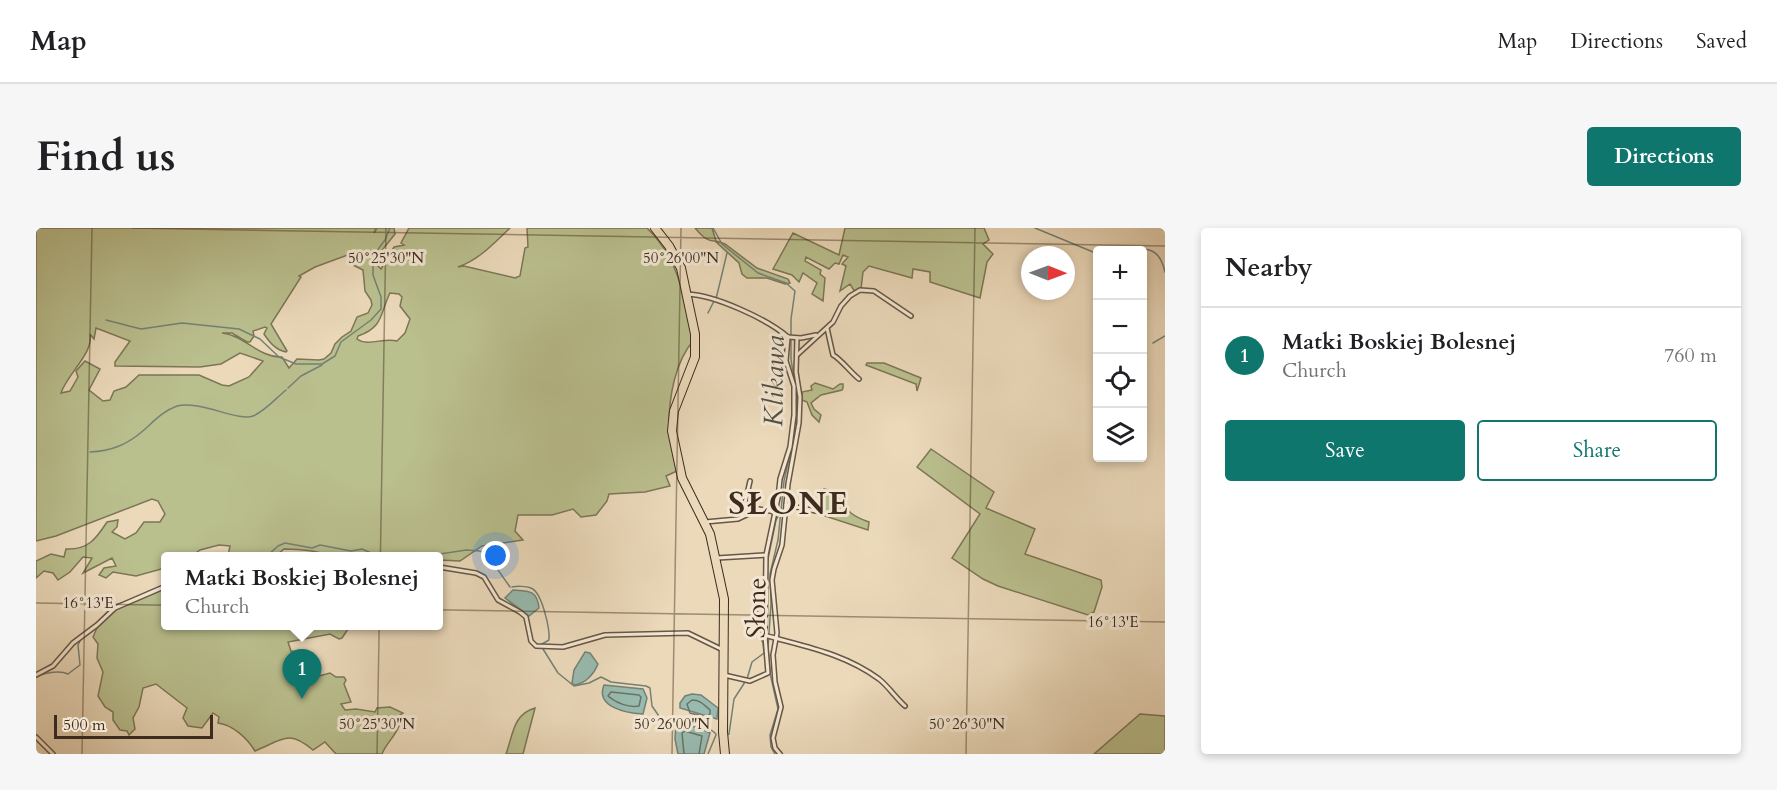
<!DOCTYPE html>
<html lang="en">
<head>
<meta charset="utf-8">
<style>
  :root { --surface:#fff; --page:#f6f6f6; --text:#202124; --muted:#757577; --line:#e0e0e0; --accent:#0f766e }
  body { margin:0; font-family:Cardo,serif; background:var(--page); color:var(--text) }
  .controls { position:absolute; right:18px; top:18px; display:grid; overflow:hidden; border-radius:6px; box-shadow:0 3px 9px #0003 }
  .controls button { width:54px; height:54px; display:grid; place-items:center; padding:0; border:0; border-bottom:2px solid var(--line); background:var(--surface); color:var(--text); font:30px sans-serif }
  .compass { position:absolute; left:985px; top:18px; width:54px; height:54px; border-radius:50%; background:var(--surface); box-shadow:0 3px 9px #0003; rotate:91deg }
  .scale { position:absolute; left:18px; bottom:15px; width:159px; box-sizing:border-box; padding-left:6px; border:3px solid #3d2c1d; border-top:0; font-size:16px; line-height:21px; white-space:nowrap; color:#3d2c1d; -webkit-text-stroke:4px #f2e6d2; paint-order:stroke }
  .you { position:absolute; left:460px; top:328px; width:21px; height:21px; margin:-15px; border:4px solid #fff; border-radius:50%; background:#1a73e8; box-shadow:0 0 0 9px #1a73e833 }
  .badge { display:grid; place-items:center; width:39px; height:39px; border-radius:50%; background:var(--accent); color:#fff; font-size:20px; font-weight:700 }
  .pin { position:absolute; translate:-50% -50px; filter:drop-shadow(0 2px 3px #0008) }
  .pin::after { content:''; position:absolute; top:32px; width:21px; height:18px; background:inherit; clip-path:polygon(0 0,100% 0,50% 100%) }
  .popup { position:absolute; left:125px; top:324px; width:282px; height:78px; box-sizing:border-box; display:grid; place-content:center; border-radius:6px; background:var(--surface); filter:drop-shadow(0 2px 4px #0005); font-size:20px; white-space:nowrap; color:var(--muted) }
  .popup b { font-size:22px; color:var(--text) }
  .popup::after { content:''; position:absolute; left:50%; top:100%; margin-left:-12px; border:12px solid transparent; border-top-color:var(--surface) }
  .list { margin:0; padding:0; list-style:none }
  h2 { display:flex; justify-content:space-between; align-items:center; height:78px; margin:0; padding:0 24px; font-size:26px }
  h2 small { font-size:20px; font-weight:400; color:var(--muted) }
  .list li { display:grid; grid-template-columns:39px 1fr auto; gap:18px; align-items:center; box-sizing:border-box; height:96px; padding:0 24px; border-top:2px solid var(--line) }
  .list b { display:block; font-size:22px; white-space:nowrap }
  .list p { margin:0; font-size:20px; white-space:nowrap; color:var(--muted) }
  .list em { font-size:20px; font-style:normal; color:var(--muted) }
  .actions { display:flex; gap:12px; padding:18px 24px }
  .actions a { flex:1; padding:14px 0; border:2px solid var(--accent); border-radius:6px; text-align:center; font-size:21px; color:var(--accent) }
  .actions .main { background:var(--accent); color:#fff }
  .icon { flex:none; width:33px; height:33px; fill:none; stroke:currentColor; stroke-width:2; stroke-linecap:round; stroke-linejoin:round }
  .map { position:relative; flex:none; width:1129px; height:526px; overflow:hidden; border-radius:6px }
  header { display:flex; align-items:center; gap:36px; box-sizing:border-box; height:84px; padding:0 30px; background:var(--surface); border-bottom:2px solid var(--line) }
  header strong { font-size:28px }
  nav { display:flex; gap:33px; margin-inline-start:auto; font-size:21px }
  .intro { display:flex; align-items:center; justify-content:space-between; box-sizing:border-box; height:144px; padding:0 36px }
  h1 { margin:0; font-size:42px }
  .button { padding:15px 27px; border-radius:6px; background:var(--accent); color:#fff; font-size:21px; font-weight:700 }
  main { display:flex; gap:36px; padding:0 36px }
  aside { flex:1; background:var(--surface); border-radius:6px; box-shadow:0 3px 9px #0003 }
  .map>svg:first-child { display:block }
  .green { fill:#babf8e; stroke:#7c7656; stroke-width:1.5; fill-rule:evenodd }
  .water { fill:#98baaf; stroke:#748175; stroke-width:1.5 }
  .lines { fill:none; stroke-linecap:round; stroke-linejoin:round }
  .shore { stroke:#6a7366; stroke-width:1.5 }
  .stream { stroke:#748175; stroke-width:1.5 }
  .street-casing { stroke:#685744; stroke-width:6 }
  .highway-casing { stroke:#3d2c1d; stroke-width:10 }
  .street { stroke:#f2e6d2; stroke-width:3 }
  .highway { stroke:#ebd9ba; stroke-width:8 }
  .ticks { fill:none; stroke:#3d2c1d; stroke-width:1.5; stroke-opacity:0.45 }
  .labels { text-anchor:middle; stroke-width:6; stroke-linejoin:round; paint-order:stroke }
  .street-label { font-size:26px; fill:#3d2c1d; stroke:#f2e6d2 }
  .water-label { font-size:27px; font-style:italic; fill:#545042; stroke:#f2e6d2 }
  .district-label { font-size:32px; font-weight:bold; letter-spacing:1.5px; fill:#3d2c1d; stroke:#f2e6d2 }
  .ticks-label { font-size:15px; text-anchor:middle; fill:#3d2c1d; stroke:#f2e6d2; stroke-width:6; stroke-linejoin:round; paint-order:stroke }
</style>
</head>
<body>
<header>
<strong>Map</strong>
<nav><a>Map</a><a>Directions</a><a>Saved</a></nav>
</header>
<div class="intro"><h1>Find us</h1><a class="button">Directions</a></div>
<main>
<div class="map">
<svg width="1129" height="526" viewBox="0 0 1129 526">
  <rect width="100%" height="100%" fill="#ebd9ba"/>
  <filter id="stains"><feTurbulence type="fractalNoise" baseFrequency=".00333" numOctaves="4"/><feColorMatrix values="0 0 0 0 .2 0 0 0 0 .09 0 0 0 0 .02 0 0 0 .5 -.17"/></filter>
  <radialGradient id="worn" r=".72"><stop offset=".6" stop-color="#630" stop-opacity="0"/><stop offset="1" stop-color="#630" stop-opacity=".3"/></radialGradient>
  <g class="green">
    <path d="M0,0H340L338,5L341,0H358L359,6L343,26L342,38L345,41L358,19L368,17L365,15L373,0H474C458,15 443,32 422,39L428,38L479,50L484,48L489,20L492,19L491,0H611C644,32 648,70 657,113C639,134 633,169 633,197C633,212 638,228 641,243L630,248L634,258L609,264L573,266L571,273L560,287L545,289L537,281L516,287H482L479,303L487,312L446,318L424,333L403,332V328H295C279,322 265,321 248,321L240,328H192L194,318L183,317L164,322L156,328H130L129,340L100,348L77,344L70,350L63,347L68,340L80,338L76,330L47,345L56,330L47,329L34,344L22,352L17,345L8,343L0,350V333L15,326L28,329L30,321C52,322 60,311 71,294L82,292L81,299L76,304L89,311L100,305L108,294H124L129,286L122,273L116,271L20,308L0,313ZM317,25L320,27L317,37L327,42L329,63L335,72L336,77L332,85L321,89L315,103L306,109L299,116L295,125L288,131L283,132L261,131L253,140L246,129C223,130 208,107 186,105H196L211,114H214L218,108L217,103L229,99L231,100L228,106C234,115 240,122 250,124L251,123L235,96L265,49L263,48L279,39ZM354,65L363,66L366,69L364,78L374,91L369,105L361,113C348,109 332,119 321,111L322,108C348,99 344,85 354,65ZM60,100L94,113L79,134V138L164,139L185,136L204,125L227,133L213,149L193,158L186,157L163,147H103L90,159L78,163L74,172L67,173L53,162L64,141L49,133L40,143L42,149L34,163L25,165C31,146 58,125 54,106L58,111Z"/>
    <path d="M659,0H676L680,13L689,16L721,40L752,51L754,55L749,56L731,50H711L706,46L703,35L679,13C670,13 665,7 659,0Z"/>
    <polygon points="809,0 948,0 953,12 947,16 957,26 951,34 944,70 894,54 894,44 877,41 876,50 833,38 827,44 825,61 819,64 814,56 804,63 810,38 806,36 812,29 807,27 803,36 799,35 793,41 770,29 769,33 785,42 784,46 789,50 787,73 776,66 781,55 767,45 763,54 756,47 737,41 757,5 803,27"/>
    <polygon points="831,135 848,135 885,150 881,163 880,156 830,137"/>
    <polygon points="779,155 797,161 804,156 807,156 807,160 806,162 785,167 775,175 778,181 785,187 783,194 776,187 771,174 766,172 766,164 776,162 775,158"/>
    <polygon points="895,221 958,264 950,280 999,301 989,326 1065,352 1066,359 1058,384 1052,387 962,358 947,351 916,330 944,286 881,239"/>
    <path d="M788,261C802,263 805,276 815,285C820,289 827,292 833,294L832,302L789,288L786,270L784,271V267Z"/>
    <path d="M129,358L130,398H314L306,410L303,411L294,406L252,414L255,423L264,424L271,441L279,442L283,448L294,445L300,449H308L310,452L308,456L315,474L305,476L309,482L320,481L339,484L341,480L354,479L367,485L361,489L364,495C361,507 350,515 346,526H300L289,514L277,522C252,501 246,512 219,523C211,510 197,497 182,495L183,489L177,485L166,500L152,498L147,490L151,480L120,456L107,460L103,479L97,490L99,501L93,507L91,503L84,502L77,492V484L69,479L62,468L67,444L61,430L62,416L57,409C68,377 103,373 129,358Z"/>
    <path d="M499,480L487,526H470C477,507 477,486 499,480Z"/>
    <polygon points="1104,486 1129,488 1129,526 1058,526"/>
  </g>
  <g class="water">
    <path d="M477,362C493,363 501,362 503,380L493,388L469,370Z"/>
    <path d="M549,424L554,425L562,436C558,446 550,455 539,457L536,455L538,442Z"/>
    <path d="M568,457L607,461L611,470L607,486C590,485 559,479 568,457Z"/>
    <polygon points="656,466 665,467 682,480 681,491 644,480 644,475 649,468"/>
    <polygon points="640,495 664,500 674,505 668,526 642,526 639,511"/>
  </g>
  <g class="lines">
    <g class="shore">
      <path d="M575,464L603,467L605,469L603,478C593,480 580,475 572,468Z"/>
      <path d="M656,472C665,472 668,477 674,482V486L670,489L654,485L651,476Z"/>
      <polyline points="648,526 646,505 649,503 666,508 663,526"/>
    </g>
    <g class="stream">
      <polyline points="677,0 686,16 722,45 750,55 759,63 755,91 755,131 760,164 760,182 757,212 748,253 742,312 734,346 735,376 732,420 734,445 742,481 734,507 735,519 739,526"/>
      <polyline points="999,0 1062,26"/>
      <path d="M1091,22C1113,19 1124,21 1129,44"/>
      <polyline points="680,71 691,25"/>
      <polyline points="672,85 678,73"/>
      <polyline points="70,92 105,101 146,95 203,101 224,111 243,129 260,136 286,136 299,128 305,114 335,92 345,81 345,69 337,47 337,28 349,12 354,0"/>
      <polyline points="1117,115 1129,108"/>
      <polyline points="252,160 265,148 286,137"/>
      <path d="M54,224C75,223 91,217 108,202C118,193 127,183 141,178C163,172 203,194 217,188C229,183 240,170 250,162"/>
      <polyline points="174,328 180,328"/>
      <polyline points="193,328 194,328"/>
      <polyline points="196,328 212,327 213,328"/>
      <polyline points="220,328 222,328"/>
      <polyline points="225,328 227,326 231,328 242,318 249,315 276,320 284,317 315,323 326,321 342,328 364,325 383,325 391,328 430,322 444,323 453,329 474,359"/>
      <polyline points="732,331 740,292 743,287"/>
      <polyline points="125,359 130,355"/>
      <path d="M476,359C481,358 490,358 495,360C506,364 514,401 513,412L506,416"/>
      <polyline points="106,367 120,361"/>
      <polyline points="720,400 722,393 721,359 728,347"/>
      <polyline points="45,407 62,394 77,378 99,370"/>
      <polyline points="507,421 522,445 538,458 553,455 565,449 575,454 610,458 614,460 616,478 625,491 633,491"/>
      <path d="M1,448C10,445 24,442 32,446L44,437L42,417L45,411"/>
      <polyline points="711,451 716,434 728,425 727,415 723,407"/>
      <path d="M638,491C653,494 669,495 680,506"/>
      <polyline points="691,507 693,506 698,471 709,454"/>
      <polyline points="672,526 680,507"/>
    </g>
    <defs>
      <g id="street">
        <path d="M651,66C679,67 731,91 752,109"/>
        <path d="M791,100L797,127C805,131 814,144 823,151"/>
        <polyline points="752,109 765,110 780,107"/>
        <polyline points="761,127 797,94 805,78 814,68 824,62 838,63 875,88"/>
        <polyline points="750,277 785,284"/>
        <polyline points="706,288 714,253"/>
        <polyline points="669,294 702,291 723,281 739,284"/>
        <polyline points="299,328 315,328"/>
        <polyline points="681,330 730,327"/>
        <polyline points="403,339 440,345 448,349 462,372 484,384 490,389 495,413 500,418 527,419 569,407 652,405 687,422"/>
        <path d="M712,402C756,417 802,421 843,451C852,458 860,470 869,478"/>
        <polyline points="0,447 17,438 37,415 61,397 79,380 130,358"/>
        <polyline points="688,447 714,453 732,445 729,408 730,327 742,270 744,251 754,219 758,187 758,158 750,133 752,109"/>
        <polyline points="0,509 17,526"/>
        <polyline points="744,526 739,520 737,510 745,479 739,454 737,427 741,405 736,352 738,341 746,317 752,256 763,195 764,169 760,144 761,110"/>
      </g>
      <polyline id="highway" points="619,0 633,18 645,40 659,106 659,129 638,183 636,203 646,250 674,306 688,371 687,504 689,526"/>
    </defs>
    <use href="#street" class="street-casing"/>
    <use href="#highway" class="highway-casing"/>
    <use href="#street" class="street"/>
    <use href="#highway" class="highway"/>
  </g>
  <path class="ticks" d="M96,0L1129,18M0,375L1129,394M46,526L56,0M341,526L350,0M636,526L645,0M930,526L939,0"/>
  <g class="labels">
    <g class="street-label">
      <text transform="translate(720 380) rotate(-89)" y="9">Słone</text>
    </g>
    <g class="water-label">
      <text transform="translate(738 153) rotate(-89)" y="9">Klikawa</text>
    </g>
    <g class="district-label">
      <text x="753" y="286">SŁONE</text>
    </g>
  </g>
  <g class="ticks-label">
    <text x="350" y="35">50°25'30"N</text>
    <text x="645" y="35">50°26'00"N</text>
    <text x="52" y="380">16°13'E</text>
    <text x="1077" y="399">16°13'E</text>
    <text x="341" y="501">50°25'30"N</text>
    <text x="636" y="501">50°26'00"N</text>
    <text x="931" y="501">50°26'30"N</text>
  </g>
  <rect width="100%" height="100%" filter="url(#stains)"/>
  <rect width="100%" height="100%" fill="url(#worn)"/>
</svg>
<div class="controls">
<button>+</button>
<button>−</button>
<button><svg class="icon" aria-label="locate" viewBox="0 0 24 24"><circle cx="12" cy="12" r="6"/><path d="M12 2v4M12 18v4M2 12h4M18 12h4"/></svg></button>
<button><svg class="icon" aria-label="layers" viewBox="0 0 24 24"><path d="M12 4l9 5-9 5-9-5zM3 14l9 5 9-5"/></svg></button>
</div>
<svg class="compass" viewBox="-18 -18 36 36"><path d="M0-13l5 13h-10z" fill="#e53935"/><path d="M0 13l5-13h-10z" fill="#757577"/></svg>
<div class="scale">500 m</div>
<div class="you"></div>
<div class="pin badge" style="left:266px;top:471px">1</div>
<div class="popup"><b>Matki Boskiej Bolesnej</b>Church</div>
</div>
<aside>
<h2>Nearby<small></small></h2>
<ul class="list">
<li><span class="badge">1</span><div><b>Matki Boskiej Bolesnej</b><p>Church</p></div><em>760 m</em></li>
</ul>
<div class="actions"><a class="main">Save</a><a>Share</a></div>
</aside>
</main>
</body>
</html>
